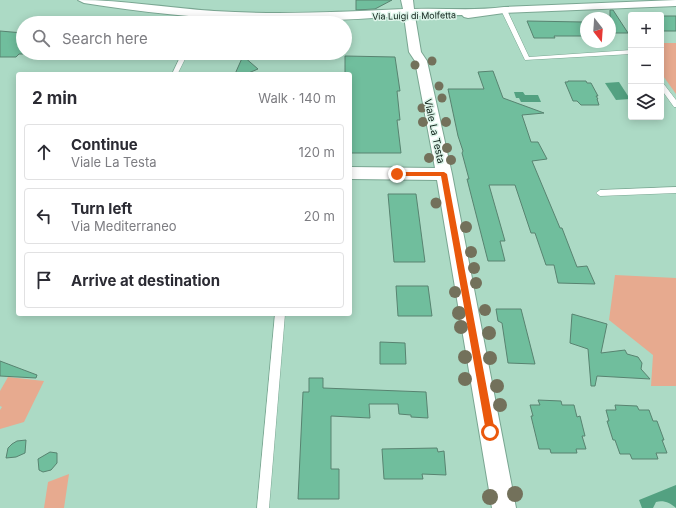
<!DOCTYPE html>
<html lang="en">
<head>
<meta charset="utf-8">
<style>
  :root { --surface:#fff; --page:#f7f7f7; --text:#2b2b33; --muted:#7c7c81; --line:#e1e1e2 }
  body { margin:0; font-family:Inter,sans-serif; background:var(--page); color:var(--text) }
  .controls { position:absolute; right:12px; top:12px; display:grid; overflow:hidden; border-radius:4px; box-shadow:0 2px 10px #0003 }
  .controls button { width:36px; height:36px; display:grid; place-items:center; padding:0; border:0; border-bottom:1px solid var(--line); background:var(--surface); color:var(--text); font:20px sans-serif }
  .compass { position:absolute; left:580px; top:12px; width:36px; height:36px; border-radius:50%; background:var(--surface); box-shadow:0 2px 10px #0003; rotate:163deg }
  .stop { position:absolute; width:12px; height:12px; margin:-9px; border:3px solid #ea580c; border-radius:50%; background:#fff }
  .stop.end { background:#ea580c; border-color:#fff; box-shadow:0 1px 4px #0008 }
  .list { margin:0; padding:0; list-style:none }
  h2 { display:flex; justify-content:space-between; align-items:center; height:52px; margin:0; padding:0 16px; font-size:17px }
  h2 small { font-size:13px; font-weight:400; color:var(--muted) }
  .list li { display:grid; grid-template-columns:26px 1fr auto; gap:12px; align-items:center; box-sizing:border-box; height:56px; margin:0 8px 8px; padding:0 8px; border:1px solid var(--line); border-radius:4px }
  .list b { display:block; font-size:15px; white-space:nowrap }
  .list p { margin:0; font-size:13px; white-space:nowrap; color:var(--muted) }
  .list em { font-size:13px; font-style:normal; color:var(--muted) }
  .icon { flex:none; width:22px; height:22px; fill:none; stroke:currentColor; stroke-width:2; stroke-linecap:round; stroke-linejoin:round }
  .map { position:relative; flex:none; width:676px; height:508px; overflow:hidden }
  .search { position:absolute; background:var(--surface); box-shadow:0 2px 10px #0003; left:16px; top:16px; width:336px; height:44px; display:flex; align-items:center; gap:10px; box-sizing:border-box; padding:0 14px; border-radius:22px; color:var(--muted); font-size:15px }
  .panel { position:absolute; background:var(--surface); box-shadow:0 2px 10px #0003; left:16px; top:72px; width:336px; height:244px; border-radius:4px }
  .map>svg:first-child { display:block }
  .green { fill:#e7aa8f }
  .water { fill:#53a181 }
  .building { fill:#70be9d; stroke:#588370 }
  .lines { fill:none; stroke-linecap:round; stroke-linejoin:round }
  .service-casing { stroke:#7aa692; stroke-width:1 }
  .minor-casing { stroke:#7aa692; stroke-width:2 }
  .service { fill:#fff; fill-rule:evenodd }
  .minor { fill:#fff; fill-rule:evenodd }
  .tree { fill:#73715b }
  .route { fill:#ea580c }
  .labels { text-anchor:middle; stroke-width:3; stroke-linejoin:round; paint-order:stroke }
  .far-street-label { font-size:9px; fill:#0e2018; stroke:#def5ea }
  .street-label { font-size:10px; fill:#0e2018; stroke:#def5ea }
</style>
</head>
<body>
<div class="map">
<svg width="676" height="508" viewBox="0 0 676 508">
  <rect width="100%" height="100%" fill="#acdac5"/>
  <g class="green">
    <polygon points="661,43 676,43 676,94 661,73"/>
    <polygon points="615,275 676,278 676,386 651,386 653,355 609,320"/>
    <polygon points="8,377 44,381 24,422 0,429 0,410 2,407 0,406 0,391"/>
    <polygon points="69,474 64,508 44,508 48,482"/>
  </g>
  <g class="water">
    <polygon points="619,82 630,99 616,100 605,83"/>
    <polygon points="514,92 523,92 525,95 538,95 541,102 521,102 519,98 516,98"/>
    <path d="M676,485V508C670,503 664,500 656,502L653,508H642L639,500Z"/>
  </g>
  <g class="building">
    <polygon points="356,0 392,0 375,9 356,10"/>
    <polygon points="610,10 613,10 628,33 610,33"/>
    <rect x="661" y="16" width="15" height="15"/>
    <polygon points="527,21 583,22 586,27 586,36 554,36 555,38 534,38"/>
    <polygon points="0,31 23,33 23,54 19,54 16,57 0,57"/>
    <polygon points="243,56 258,69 246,74 235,74"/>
    <polygon points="345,56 395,57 400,91 397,91 400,120 397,120 401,153 350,153 350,74 345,74"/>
    <polygon points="493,71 503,98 544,113 522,115 531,142 538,142 547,159 532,161 560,228 562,228 577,267 587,266 595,284 558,283 554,265 546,265 535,233 531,233 515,185 489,185 505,241 500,241 505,261 488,261 467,179 469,179 462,153 463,151 458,136 448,89 484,89 478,72"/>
    <polygon points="568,81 586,81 587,83 591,83 598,96 596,96 598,99 597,99 599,105 581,105 577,101 573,101 565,82 568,82"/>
    <polygon points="388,194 416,194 425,262 394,262"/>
    <polygon points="396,286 428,286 432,316 398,316"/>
    <polygon points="496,309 521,309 535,364 508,363 502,323 498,321"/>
    <polygon points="572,314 607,324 601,353 625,350 627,354 638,357 642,363 641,369 650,379 597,376 595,386 591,386 588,349 570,343"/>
    <polygon points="380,342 405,343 406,364 380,364"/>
    <polygon points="0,361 37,375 36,378 0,376"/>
    <polygon points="309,378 323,378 323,388 426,392 428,418 411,417 411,415 399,414 398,404 369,404 370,418 331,416 331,469 339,469 339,499 298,499 303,392 309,392"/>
    <polygon points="538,400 561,401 562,405 574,405 577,417 580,416 585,436 582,436 586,449 576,449 577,453 551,453 550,449 539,449 531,416 533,416 530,405 540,405"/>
    <polygon points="615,405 637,406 639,410 649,410 653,421 657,421 664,440 662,440 667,453 656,453 658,459 632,459 630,454 620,454 615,440 613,440 607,421 609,421 606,410 616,410"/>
    <polygon points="26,440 25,453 16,457 6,458 8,448 12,444 17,441"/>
    <polygon points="437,448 438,452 444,451 446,475 422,474 423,479 384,479 382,449"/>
    <polygon points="50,452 57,453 57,463 51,470 43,472 39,470 38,459"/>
  </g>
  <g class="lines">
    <defs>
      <g id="service">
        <polygon points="504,8 507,10 529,57 631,50 631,54 525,60 501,10"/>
        <polygon points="204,13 209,14 204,23 198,23"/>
        <polygon points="182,53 188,53 178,73 174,73 173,72"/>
        <polygon points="661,82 663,83 676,100 676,107 674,107 661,89"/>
        <polygon points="676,187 676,193 600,196 596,193 600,190"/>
        <polygon points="275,314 285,314 269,508 257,508"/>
      </g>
      <path id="minor" d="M78,0C124,0 169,8 214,11C277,15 340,12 403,9L401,0H413L414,9C444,8 475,11 504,7L676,0V6L504,13L468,18L464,17L462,15L415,16L421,52L427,61L452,174L516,508H492L437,180L350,179V167L435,168L415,61L409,52L404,16C373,18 343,20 312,21C236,22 160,15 84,3Z"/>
    </defs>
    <use href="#service" class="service-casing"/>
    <use href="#minor" class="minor-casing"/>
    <use href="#service" class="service"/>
    <use href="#minor" class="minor"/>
  </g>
  <g class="tree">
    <circle cx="432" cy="61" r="4.5"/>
    <circle cx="415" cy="65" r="4.5"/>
    <circle cx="439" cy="86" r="4.5"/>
    <circle cx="442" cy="98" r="4.5"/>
    <circle cx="422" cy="108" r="4.5"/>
    <circle cx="423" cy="122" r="5"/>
    <circle cx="446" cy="122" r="5"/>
    <circle cx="447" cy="148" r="5"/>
    <circle cx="429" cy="158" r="5"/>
    <circle cx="451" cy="160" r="5"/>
    <circle cx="436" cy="203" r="5.5"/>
    <circle cx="466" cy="227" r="6"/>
    <circle cx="471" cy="252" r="6"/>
    <circle cx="474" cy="268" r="6"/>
    <circle cx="476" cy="283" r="6"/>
    <circle cx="455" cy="292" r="6"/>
    <circle cx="485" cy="310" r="6"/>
    <circle cx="459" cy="313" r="7"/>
    <circle cx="461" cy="327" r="7"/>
    <circle cx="489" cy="333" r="7"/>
    <circle cx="465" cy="357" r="7"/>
    <circle cx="490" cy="358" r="7"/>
    <circle cx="465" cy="379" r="7"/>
    <circle cx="497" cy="386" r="7"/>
    <circle cx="500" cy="405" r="7"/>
    <circle cx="515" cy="494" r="8"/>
    <circle cx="490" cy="497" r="8"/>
  </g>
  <polygon class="route" points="395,172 444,172 447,174 495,432 493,435 490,436 487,435 486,432 441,176 397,176 395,175"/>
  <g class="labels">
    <g class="far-street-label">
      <text transform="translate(414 16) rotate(-1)" y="3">Via Luigi di Molfetta</text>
    </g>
    <g class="street-label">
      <text transform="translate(435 131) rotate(78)" y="4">Viale La Testa</text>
    </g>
  </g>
</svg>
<div class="controls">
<button>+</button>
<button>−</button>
<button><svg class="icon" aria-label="layers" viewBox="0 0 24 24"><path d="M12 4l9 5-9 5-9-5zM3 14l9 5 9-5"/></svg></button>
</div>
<svg class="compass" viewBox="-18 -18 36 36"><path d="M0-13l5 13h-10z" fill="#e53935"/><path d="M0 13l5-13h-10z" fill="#7c7c81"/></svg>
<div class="stop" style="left:490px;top:432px"></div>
<div class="stop end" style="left:397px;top:174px"></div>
<div class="search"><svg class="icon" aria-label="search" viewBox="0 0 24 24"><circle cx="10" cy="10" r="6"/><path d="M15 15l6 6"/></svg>Search here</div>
<section class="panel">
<h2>2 min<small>Walk · 140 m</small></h2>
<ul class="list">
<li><svg class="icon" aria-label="ahead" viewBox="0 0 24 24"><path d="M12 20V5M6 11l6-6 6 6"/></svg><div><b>Continue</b><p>Viale La Testa</p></div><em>120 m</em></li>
<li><svg class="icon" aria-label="left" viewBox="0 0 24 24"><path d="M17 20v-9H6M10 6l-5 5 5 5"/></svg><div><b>Turn left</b><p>Via Mediterraneo</p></div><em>20 m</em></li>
<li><svg class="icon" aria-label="arrive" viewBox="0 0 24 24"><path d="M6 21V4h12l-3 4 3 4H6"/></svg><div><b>Arrive at destination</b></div></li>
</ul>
</section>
</div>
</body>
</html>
